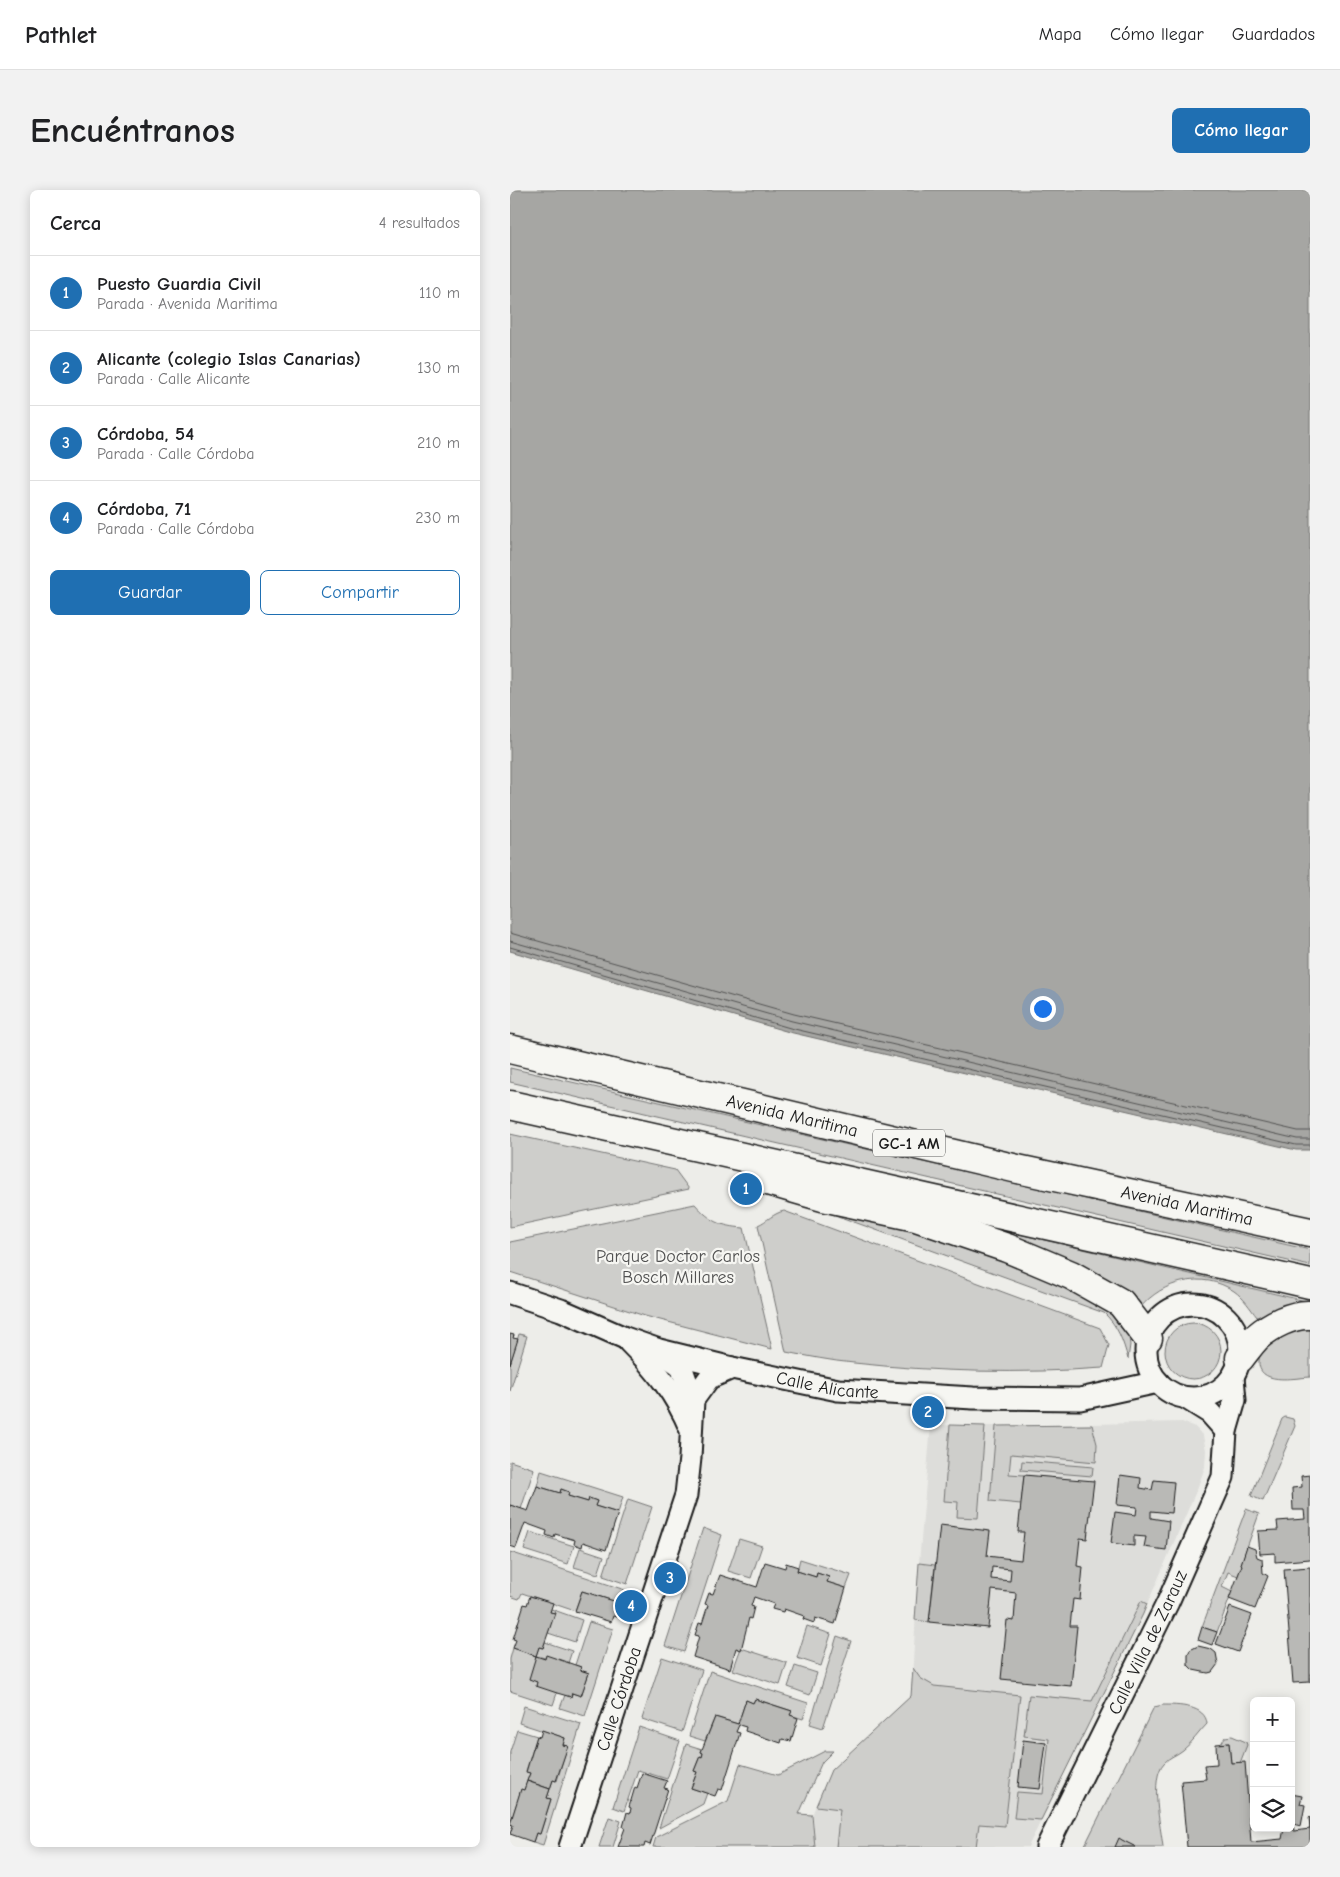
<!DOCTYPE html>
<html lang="es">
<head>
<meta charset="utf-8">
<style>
  :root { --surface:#fff; --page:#f2f2f2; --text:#202124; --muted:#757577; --line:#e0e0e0; --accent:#1f6fb2 }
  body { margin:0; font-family:"Comic Neue",sans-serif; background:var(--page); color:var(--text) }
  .controls { position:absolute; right:15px; bottom:15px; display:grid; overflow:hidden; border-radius:8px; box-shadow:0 2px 12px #0003 }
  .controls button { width:45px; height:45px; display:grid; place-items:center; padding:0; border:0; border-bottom:1px solid var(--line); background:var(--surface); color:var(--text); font:25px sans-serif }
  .you { position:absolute; left:532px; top:818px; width:18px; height:18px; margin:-12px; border:4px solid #fff; border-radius:50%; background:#1a73e8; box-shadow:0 0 0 8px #1a73e833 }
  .badge { display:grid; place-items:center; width:32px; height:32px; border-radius:50%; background:var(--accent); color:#fff; font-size:16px; font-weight:700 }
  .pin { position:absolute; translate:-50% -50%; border:2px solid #fff; box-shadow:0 1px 5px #0006 }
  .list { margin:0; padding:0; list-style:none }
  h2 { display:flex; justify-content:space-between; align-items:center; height:65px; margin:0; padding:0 20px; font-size:21px }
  h2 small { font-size:16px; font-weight:400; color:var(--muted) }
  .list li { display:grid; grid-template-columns:32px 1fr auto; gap:15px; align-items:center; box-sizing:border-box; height:75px; padding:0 20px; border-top:1px solid var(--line) }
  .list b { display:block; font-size:19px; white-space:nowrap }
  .list p { margin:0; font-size:16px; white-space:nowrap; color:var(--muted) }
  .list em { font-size:16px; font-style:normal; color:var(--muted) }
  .actions { display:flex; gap:10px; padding:15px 20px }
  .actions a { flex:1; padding:11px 0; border:1px solid var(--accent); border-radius:8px; text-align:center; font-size:18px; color:var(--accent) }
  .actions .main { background:var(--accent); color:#fff }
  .icon { flex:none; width:28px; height:28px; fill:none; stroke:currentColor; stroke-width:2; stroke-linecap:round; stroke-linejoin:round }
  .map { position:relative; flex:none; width:800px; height:1657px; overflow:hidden; border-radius:8px }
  header { display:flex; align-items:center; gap:30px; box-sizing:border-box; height:70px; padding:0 25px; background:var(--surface); border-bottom:1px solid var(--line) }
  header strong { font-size:24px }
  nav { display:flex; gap:28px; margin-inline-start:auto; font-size:18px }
  .intro { display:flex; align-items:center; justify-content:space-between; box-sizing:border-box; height:120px; padding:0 30px }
  h1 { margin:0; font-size:35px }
  .button { padding:12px 22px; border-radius:8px; background:var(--accent); color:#fff; font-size:18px; font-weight:700 }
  main { display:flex; gap:30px; padding:0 30px }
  aside { flex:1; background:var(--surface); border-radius:8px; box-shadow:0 2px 12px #0003 }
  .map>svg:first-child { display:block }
  .built { fill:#ddddda }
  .green { fill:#cececb; stroke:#757574 }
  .water { fill:#a6a6a3; stroke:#6f6f6d }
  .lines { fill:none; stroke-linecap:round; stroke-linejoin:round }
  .shore { stroke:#535352; stroke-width:1 }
  .building { fill:#b9b9b6; stroke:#1c1c1c; fill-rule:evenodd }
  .street-casing { stroke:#1c1c1c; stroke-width:25 }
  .highway-casing { stroke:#1c1c1c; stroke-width:31 }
  .street { stroke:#f6f6f2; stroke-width:21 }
  .highway { stroke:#f6f6f2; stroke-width:28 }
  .labels { text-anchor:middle; stroke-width:4.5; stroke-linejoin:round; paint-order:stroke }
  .shield { fill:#f6f6f2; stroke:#5d5d5c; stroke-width:1 }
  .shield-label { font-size:16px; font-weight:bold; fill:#1c1c1c }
  .street-label { font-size:18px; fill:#1c1c1c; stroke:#f6f6f2 }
  .park-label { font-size:18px; fill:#515151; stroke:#f6f6f2 }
</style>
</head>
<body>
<header>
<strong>Pathlet</strong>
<nav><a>Mapa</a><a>Cómo llegar</a><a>Guardados</a></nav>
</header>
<div class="intro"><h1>Encuéntranos</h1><a class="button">Cómo llegar</a></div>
<main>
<aside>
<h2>Cerca<small>4 resultados</small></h2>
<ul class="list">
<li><span class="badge">1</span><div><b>Puesto Guardia Civil</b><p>Parada · Avenida Maritima</p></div><em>110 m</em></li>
<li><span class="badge">2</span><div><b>Alicante (colegio Islas Canarias)</b><p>Parada · Calle Alicante</p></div><em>130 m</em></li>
<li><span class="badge">3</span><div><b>Córdoba, 54</b><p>Parada · Calle Córdoba</p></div><em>210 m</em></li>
<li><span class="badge">4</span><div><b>Córdoba, 71</b><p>Parada · Calle Córdoba</p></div><em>230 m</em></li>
</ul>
<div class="actions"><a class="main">Guardar</a><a>Compartir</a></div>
</aside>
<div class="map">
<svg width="800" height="1657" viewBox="0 0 800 1657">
  <rect width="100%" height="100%" fill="#edede9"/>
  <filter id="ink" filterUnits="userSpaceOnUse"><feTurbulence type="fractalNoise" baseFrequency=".02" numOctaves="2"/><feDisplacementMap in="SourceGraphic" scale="10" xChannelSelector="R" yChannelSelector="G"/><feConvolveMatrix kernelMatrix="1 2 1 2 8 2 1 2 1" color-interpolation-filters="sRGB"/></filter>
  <g filter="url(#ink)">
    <polygon class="built" points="672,1232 685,1237 693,1246 696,1260 695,1277 687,1299 633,1424 518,1657 305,1657 302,1625 321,1580 401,1505 409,1373 421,1235 486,1236"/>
    <g class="green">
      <polygon points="0,878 800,1060 800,1076 0,892"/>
      <polygon points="0,944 165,980 179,999 0,1037"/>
      <path d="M292,1013L401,1033L594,1111L618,1139L620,1155L618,1169C613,1151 608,1136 594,1123Z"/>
      <path d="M185,1014C201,1032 211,1036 234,1038L262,1159L135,1126L0,1082V1052Z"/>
      <path d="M274,1021L590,1138L599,1155L593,1178C511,1184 426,1182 344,1173C321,1171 298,1166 276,1162L248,1035C257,1031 264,1023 274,1021Z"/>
      <path d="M483,1038L800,1112L767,1119L747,1127C740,1118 734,1108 724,1101C693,1080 652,1091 630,1118Z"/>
      <path d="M800,1131V1187C784,1188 747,1196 749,1170C749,1165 752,1158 755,1155C761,1149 790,1137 800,1131Z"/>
      <circle cx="683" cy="1161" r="28"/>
      <polygon points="9,1144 17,1146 0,1201 0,1174"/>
      <polygon points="775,1227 783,1229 785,1236 753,1311 741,1306 772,1229"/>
      <polygon points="440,1235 475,1236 468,1328 447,1327 448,1312 434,1311"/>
      <polygon points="582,1235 587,1254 586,1272 501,1264 499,1284 514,1285 511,1314 480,1311 486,1236"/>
      <polygon points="0,1271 24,1279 11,1319 0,1315"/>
      <polygon points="512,1271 583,1277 582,1286 511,1280"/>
      <polygon points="31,1281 113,1307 108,1323 85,1316 87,1311 79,1308 78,1312 58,1306 59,1302 51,1299 50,1303 27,1296"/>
      <polygon points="118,1309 142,1317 117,1394 93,1386"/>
      <polygon points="736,1319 749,1324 731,1374 732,1375 728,1386 718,1382 712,1397 722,1402 707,1442 692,1437"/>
      <polygon points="193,1338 212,1345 174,1462 155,1456"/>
      <polygon points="20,1342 64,1356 58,1374 14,1360"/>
      <polygon points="229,1349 252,1356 241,1388 218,1381"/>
      <polygon points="70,1358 94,1366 88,1384 64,1377"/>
      <polygon points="0,1362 115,1400 109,1420 105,1418 107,1412 72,1401 65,1421 12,1403 9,1409 0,1406"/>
      <polygon points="290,1369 341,1385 336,1398 317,1392 319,1387 307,1383 306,1387 287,1381"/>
      <polygon points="409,1373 425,1375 419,1432 405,1430"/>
      <polygon points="631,1411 637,1414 633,1424 531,1630 504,1628 507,1602 533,1604 539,1549 514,1546 519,1505 582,1511"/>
      <polygon points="41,1419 72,1430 65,1452 38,1443 44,1423 40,1422"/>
      <polygon points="79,1432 103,1439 75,1526 50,1518 55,1505 61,1507 62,1503 71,1506 79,1483 70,1480 71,1477 65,1475"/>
      <polygon points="297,1436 321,1444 311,1476 287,1468"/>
      <polygon points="327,1446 341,1451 313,1538 300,1534"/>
      <polygon points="35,1452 62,1461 58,1473 26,1466 27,1492 47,1503 43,1515 0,1501 0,1469 3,1458 26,1466 29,1457 33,1458"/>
      <polygon points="231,1458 277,1473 270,1495 223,1480"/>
      <polygon points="152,1467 192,1480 172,1542 132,1529"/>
      <polygon points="285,1476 307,1483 300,1505 278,1497"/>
      <polygon points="403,1478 410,1488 424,1496 510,1505 495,1636 469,1634 466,1657 326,1657 330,1619 306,1616 321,1580 401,1506"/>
      <polygon points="200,1481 298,1513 293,1529 280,1525 282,1521 245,1509 243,1513 236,1510 228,1534 205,1527 195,1551 179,1546"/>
      <path d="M653,1515C667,1515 696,1515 697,1534C689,1542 682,1553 673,1560C667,1565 659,1567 654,1573C639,1589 651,1637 653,1657H574L644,1517Z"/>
      <polygon points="14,1516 71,1534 33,1655 23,1652 26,1643 30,1644 41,1609 37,1608 43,1590 47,1591 57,1556 53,1555 55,1548 9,1533"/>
      <polygon points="129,1537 170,1551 157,1589 128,1580 114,1621 103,1617"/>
      <polygon points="7,1540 27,1546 16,1581 20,1583 14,1600 11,1600 0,1634 0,1562"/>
      <polygon points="722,1546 736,1552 737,1555 730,1573 721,1573 719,1553 711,1554 715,1547"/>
      <polygon points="176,1554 192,1559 191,1562 193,1563 192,1567 190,1566 184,1581 187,1582 181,1598 197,1603 193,1614 149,1638"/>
      <polygon points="315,1561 323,1561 312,1572 289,1624 302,1625 305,1657 143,1657 146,1647 218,1611 230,1574 268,1585"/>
      <polygon points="99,1627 111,1631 103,1657 89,1657"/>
    </g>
    <polygon class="water" points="0,0 800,0 800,960 786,960 279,842 0,761"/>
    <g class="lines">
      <g class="shore">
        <polyline points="0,743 284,824 788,941 800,941"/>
        <polyline points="0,751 282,831 787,949 800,949"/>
        <polyline points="0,757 280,838 786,955 800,955"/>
      </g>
    </g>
    <g class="building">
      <polygon points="0,1144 4,1145 3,1148 8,1149 0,1174"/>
      <path d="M514,1285L584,1291L577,1349L570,1348L567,1376L573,1377L570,1410L563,1409L560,1436H567L561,1496L491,1489L497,1430L504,1431L506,1403L482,1400L478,1438L419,1432L430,1335L480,1341L477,1366L511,1370L514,1342H508ZM482,1377L501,1379L500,1391L481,1389Z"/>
      <polygon points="610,1285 631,1288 630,1298 642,1300 644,1290 664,1292 661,1323 641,1321 641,1328 659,1331 656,1360 634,1357 636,1347 624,1346 624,1356 601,1353 605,1322 626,1325 627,1317 607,1315"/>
      <polygon points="800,1285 800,1369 765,1372 765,1363 750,1364 748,1341 768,1340 767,1331 795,1329 794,1320 783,1320 782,1298 792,1297 791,1286"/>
      <polygon points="27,1296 50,1303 51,1299 59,1302 58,1306 78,1312 79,1308 87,1311 85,1316 108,1323 96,1360 73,1352 72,1357 64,1354 65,1350 45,1344 44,1348 36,1345 37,1341 15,1333 6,1358 0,1356 0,1315 18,1321"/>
      <polygon points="737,1356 745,1359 747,1367 752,1369 753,1383 758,1386 745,1419 719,1409 732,1375 731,1374"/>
      <polygon points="255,1372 275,1378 276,1373 288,1377 287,1381 306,1387 307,1383 319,1387 317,1392 336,1398 325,1434 305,1428 304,1433 293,1429 294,1426 274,1419 273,1422 262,1419 264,1414 244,1407 241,1416 244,1417 241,1429 239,1428 231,1460 226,1458 220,1479 183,1467 189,1446 185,1445 189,1433 192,1434 198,1415 195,1414 199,1403 203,1404 210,1385 247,1397"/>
      <polygon points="800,1377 800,1492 783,1493 774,1379"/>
      <polygon points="72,1401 107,1412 105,1418 109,1420 107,1427 103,1426 101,1432 65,1421"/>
      <polygon points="20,1406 43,1413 40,1422 45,1423 33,1458 29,1457 26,1466 3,1458 6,1450 3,1449 14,1414 17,1415"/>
      <polygon points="720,1417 742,1425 728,1462 706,1454"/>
      <polygon points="692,1437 707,1442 702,1455 688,1450"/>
      <polygon points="688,1456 701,1459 706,1463 708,1474 702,1482 698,1483 683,1480 678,1475 678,1464 680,1460"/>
      <polygon points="36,1465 71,1477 70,1480 79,1483 71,1506 62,1503 61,1507 47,1503 26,1496 27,1492 19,1489 26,1466 35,1469"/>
      <polygon points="245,1509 282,1521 280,1525 288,1528 281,1551 272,1549 271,1553 235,1541 236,1537 229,1535 226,1542 230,1543 212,1600 208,1599 205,1606 181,1598 187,1582 184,1581 190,1566 192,1567 193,1563 191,1562 205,1527 228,1534 236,1510 243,1513"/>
      <polygon points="32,1540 55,1548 53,1555 58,1556 46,1591 43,1590 40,1599 17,1591 20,1583 16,1582 27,1546 30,1547"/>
      <polygon points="513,1550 536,1553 530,1599 508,1597"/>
      <polygon points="719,1553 721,1573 735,1572 741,1652 772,1649 774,1638 781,1638 781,1604 792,1606 790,1614 795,1615 791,1636 783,1634 784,1641 800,1639 799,1627 800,1627 800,1657 677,1657 671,1591 696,1589 694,1575 707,1574 706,1554"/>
      <polygon points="132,1583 157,1591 154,1598 158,1599 140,1655 135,1653 134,1657 108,1657 115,1638 113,1637 117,1622 120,1623 121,1618 119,1617 125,1597 127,1598"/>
      <polygon points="17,1591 40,1599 37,1608 41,1609 30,1644 26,1643 23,1652 0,1644 3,1635 0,1634 11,1599 14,1600"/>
      <polygon points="609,1648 612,1650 626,1657 605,1657"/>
    </g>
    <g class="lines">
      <defs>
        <g id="street">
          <path id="s1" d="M0,1103L51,1120L115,1148L149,1160L222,1178L328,1200L463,1208L570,1209L648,1192"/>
          <circle cx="683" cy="1161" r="47"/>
          <path d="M119,1152C145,1178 166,1204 180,1238"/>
          <polyline points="153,1163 171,1176 183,1210"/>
          <polyline points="676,1208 700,1223 716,1241"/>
          <path id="s2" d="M60,1657L176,1305L180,1268L183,1210L199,1188L222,1178"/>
          <path id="s3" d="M537,1657L658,1412L713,1287L716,1241L725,1210L723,1187"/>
        </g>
        <g id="highway">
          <path id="s4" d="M0,859L508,979L800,1042"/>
          <polyline points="0,915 800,1094"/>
          <polyline points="251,989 313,1007 406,1027 497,1058 561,1085 611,1113 638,1148"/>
          <path d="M730,1168C735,1162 741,1153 747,1147C761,1135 782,1124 800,1125"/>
        </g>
      </defs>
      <use href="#street" class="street-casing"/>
      <use href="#highway" class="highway-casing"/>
      <use href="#street" class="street"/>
      <use href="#highway" class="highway"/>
    </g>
  </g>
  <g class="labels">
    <rect class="shield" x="363" y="939.5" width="72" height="27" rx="4"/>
    <g class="shield-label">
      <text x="399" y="959">GC-1 AM</text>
    </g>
    <g class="street-label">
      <text dy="6" stroke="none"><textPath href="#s4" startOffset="290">Avenida Maritima</textPath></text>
      <text dy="6" stroke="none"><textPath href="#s4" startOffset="695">Avenida Maritima</textPath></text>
      <text dy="6" stroke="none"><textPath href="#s1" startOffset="332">Calle Alicante</textPath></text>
      <text dy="6" stroke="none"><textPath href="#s3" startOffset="228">Calle Villa de Zarauz</textPath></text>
      <text dy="6" stroke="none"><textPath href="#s2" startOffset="156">Calle Córdoba</textPath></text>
    </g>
    <g class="park-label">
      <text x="168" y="1072">Parque Doctor Carlos<tspan x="168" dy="21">Bosch Millares</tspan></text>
    </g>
  </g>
</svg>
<div class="controls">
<button>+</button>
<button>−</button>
<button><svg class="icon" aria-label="layers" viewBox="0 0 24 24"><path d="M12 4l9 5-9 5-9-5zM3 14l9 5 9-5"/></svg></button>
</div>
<div class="you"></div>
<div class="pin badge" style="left:236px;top:999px">1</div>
<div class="pin badge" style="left:418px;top:1222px">2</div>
<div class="pin badge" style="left:160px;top:1388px">3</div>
<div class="pin badge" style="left:121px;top:1416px">4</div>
</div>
</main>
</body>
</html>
